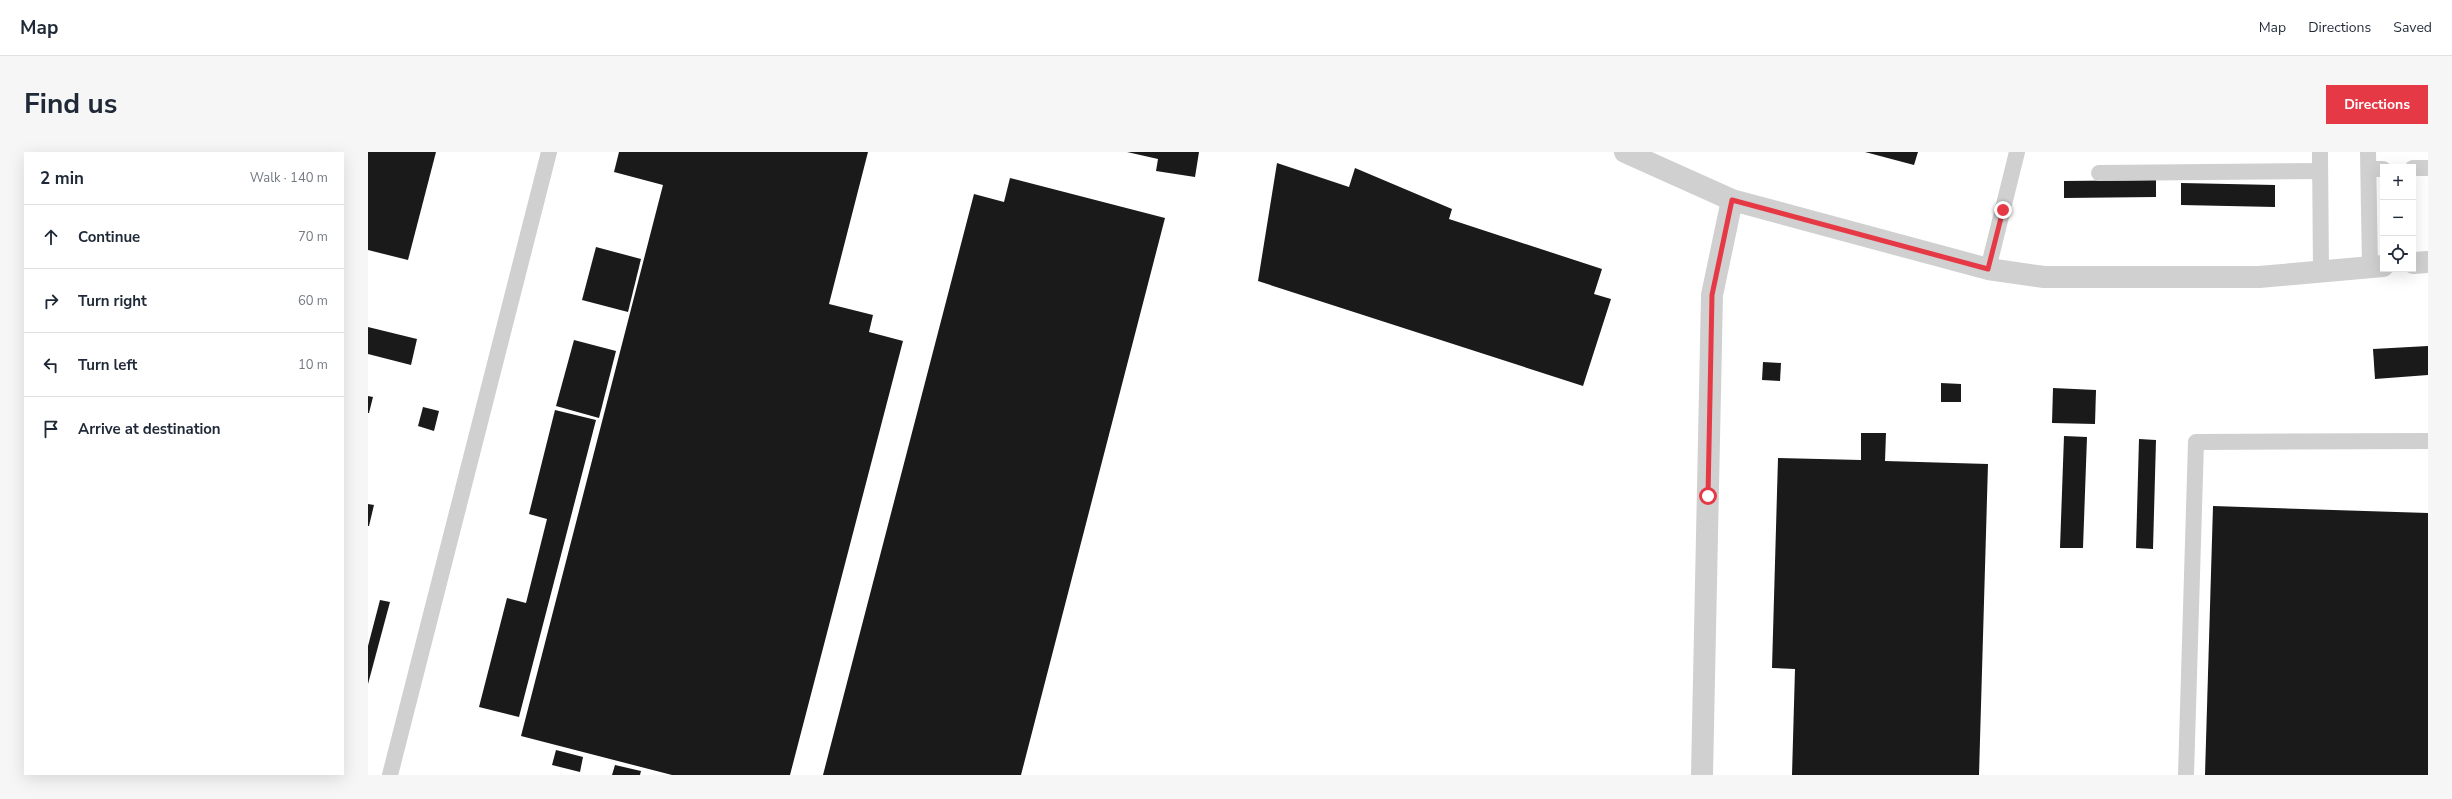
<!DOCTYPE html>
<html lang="en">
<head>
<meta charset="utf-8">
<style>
  :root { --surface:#fff; --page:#f6f6f7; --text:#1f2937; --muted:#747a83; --line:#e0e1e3; --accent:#e63946 }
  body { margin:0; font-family:"Nunito Sans",sans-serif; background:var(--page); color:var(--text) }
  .controls { position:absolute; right:12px; top:12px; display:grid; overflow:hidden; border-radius:0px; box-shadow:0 4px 16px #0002 }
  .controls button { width:36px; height:36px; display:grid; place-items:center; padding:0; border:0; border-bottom:1px solid var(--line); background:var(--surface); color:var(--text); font:20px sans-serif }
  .stop { position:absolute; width:12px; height:12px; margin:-9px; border:3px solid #e63946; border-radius:50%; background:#fff }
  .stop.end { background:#e63946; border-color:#fff; box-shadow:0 1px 4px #0008 }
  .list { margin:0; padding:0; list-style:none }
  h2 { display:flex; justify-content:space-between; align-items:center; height:52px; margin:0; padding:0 16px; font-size:17px }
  h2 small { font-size:13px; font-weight:400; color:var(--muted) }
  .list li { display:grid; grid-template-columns:26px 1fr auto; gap:12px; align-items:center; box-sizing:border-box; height:64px; padding:0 16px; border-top:1px solid var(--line) }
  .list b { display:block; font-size:15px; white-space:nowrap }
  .list em { font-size:13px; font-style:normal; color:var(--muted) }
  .icon { flex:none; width:22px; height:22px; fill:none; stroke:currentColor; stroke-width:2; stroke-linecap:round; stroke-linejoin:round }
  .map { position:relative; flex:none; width:2060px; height:623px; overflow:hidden; border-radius:0px }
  header { display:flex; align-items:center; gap:24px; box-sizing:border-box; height:56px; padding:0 20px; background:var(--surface); border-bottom:1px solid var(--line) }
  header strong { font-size:19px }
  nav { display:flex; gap:22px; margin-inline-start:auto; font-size:14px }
  .intro { display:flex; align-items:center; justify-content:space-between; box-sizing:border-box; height:96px; padding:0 24px }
  h1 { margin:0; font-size:28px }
  .button { padding:10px 18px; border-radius:0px; background:var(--accent); color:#fff; font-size:14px; font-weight:700 }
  main { display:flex; gap:24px; padding:0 24px }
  aside { flex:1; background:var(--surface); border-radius:0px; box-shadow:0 4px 16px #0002 }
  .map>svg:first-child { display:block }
  .building { fill:#1a1a1a }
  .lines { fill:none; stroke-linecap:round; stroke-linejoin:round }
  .lane { stroke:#d0d0d0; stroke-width:16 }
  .street { stroke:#d0d0d0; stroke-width:22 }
  .route { stroke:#e63946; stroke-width:5 }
</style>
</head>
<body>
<header>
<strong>Map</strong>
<nav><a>Map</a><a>Directions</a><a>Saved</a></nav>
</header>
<div class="intro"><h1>Find us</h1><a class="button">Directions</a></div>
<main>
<aside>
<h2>2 min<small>Walk · 140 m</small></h2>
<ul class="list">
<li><svg class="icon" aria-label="ahead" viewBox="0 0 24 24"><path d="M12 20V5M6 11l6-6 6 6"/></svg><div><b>Continue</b></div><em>70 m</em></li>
<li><svg class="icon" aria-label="right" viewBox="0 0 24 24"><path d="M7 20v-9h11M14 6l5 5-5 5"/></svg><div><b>Turn right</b></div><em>60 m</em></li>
<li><svg class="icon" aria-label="left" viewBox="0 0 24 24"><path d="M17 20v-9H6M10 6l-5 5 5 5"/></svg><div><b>Turn left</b></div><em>10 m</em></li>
<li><svg class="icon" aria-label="arrive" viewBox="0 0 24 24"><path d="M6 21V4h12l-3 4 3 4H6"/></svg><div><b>Arrive at destination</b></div></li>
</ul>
</aside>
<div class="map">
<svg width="2060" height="623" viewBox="0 0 2060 623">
  <rect width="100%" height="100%" fill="#fff"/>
  <g class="building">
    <polygon points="0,0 68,0 40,108 0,98"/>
    <polygon points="251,0 500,0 461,152 505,163 501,180 535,189 422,623 304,623 153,584 295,33 246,20"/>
    <polygon points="759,0 831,0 827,25 788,19 790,7"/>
    <polygon points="1497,0 1550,0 1546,13"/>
    <polygon points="909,11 981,35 987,16 1084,57 1081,67 1234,117 1226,142 1243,147 1215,234 890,129"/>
    <polygon points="642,26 797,66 653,623 455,623 606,42 636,50"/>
    <polygon points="1788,28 1788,45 1696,46 1696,29"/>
    <polygon points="1813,31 1907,33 1907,55 1813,53"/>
    <polygon points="228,95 273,107 260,160 214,148"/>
    <polygon points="0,175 49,187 43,213 0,202"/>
    <polygon points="206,188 248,199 231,266 188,254"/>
    <polygon points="2060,194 2060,223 2007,227 2005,197"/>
    <polygon points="1395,210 1413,211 1412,229 1394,228"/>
    <polygon points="1573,231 1593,232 1593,250 1573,250"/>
    <polygon points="1685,236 1728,238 1727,272 1684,271"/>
    <polygon points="0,244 5,245 1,261 0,261"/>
    <polygon points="55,255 71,259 66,279 50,274"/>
    <polygon points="187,258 228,268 151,565 111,555 139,446 158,451 179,367 161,362"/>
    <polygon points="1493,281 1518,281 1517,309 1620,312 1611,623 1424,623 1427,517 1404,516 1410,306 1493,308"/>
    <polygon points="1696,284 1719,285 1715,396 1692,396"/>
    <polygon points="1771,287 1788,288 1785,397 1768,396"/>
    <polygon points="0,352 6,353 1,374 0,374"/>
    <polygon points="1845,354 2060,361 2060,623 1837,623"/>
    <polygon points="12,448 22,450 0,532 0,494"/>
    <polygon points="188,598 215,605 212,620 184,613"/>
    <polygon points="247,613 273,619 272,623 244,623"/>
  </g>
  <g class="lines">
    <g class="lane">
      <polyline points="1952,0 1953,119"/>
      <polyline points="2000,0 2002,115"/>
      <polyline points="2045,16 2060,16"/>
      <polyline points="2001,17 2015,17"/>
      <polyline points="1731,21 1952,19"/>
      <polyline points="1620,117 1649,0"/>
      <polyline points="22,623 181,0"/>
      <polyline points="1818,623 1828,290 2060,289"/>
    </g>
    <g class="street">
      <polyline points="1257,0 1364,48 1620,117 1676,125 1891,125 2015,114"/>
      <polyline points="2045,111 2060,110"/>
      <polyline points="1334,623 1344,143 1364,48"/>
    </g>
  </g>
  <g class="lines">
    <polyline class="route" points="1340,344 1344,143 1364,48 1620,117 1635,58"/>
  </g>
</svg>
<div class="controls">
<button>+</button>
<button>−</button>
<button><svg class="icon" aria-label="locate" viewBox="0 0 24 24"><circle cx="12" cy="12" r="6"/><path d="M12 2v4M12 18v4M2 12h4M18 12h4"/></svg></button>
</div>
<div class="stop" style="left:1340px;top:344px"></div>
<div class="stop end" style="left:1635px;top:58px"></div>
</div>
</main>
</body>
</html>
